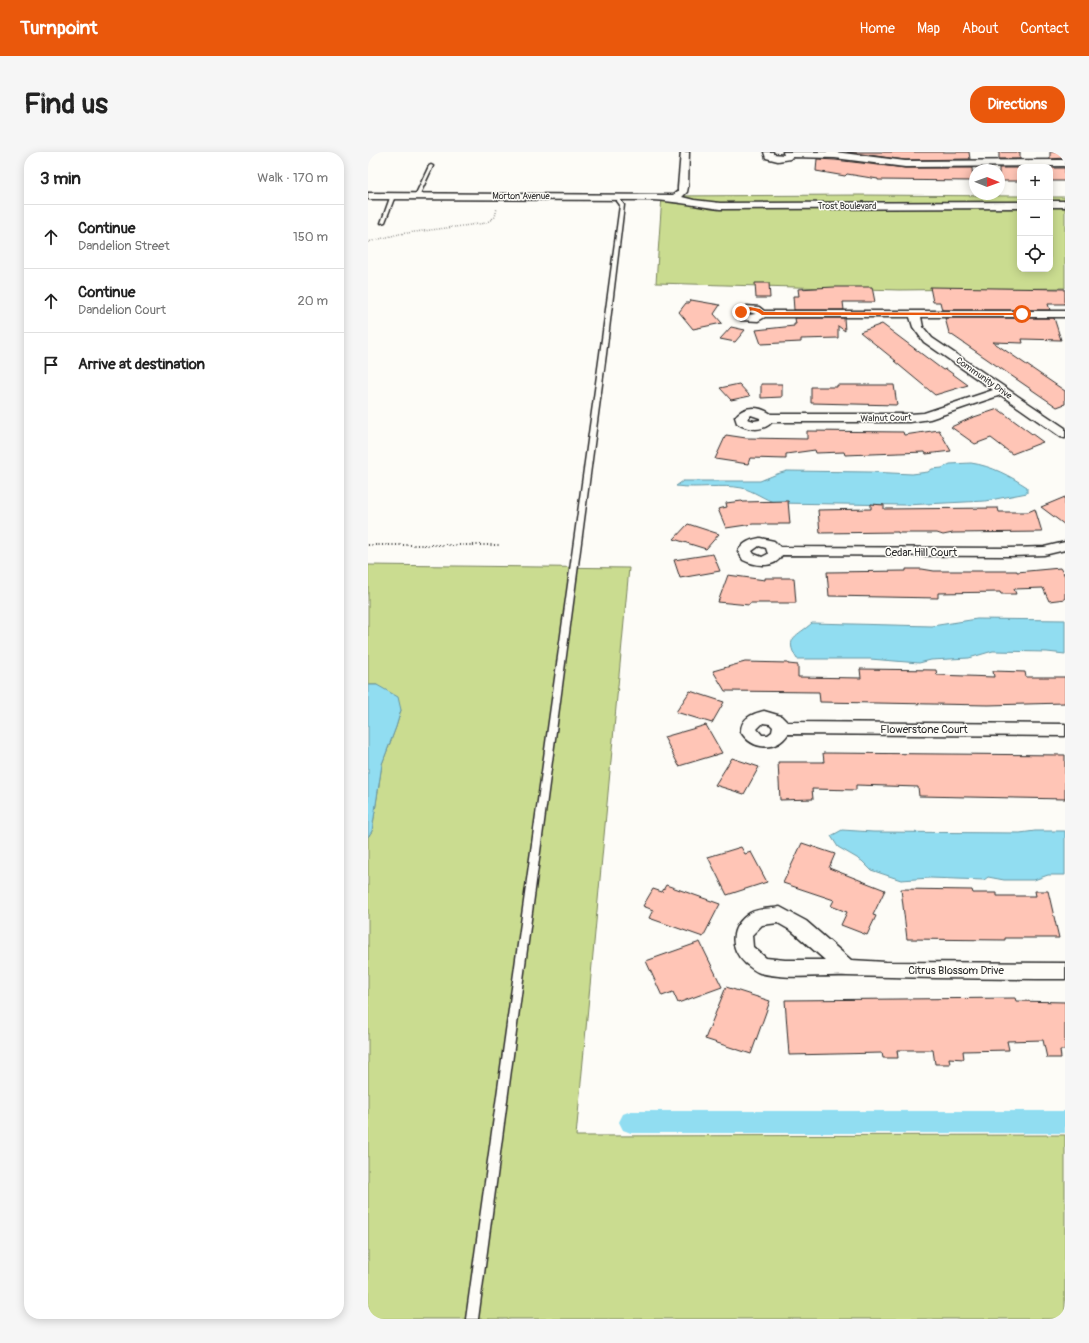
<!DOCTYPE html>
<html lang="en">
<head>
<meta charset="utf-8">
<style>
  :root { --surface:#fff; --page:#f6f6f6; --text:#222; --muted:#767676; --line:#e0e0e0; --accent:#ea580c }
  body { margin:0; font-family:Pangolin,sans-serif; background:var(--page); color:var(--text) }
  .controls { position:absolute; right:12px; top:12px; display:grid; overflow:hidden; border-radius:8px; box-shadow:0 2px 10px #0003 }
  .controls button { width:36px; height:36px; display:grid; place-items:center; padding:0; border:0; border-bottom:1px solid var(--line); background:var(--surface); color:var(--text); font:20px sans-serif }
  .compass { position:absolute; left:601px; top:12px; width:36px; height:36px; border-radius:50%; background:var(--surface); box-shadow:0 2px 10px #0003; rotate:91deg }
  .stop { position:absolute; width:12px; height:12px; margin:-9px; border:3px solid #ea580c; border-radius:50%; background:#fff }
  .stop.end { background:#ea580c; border-color:#fff; box-shadow:0 1px 4px #0008 }
  .list { margin:0; padding:0; list-style:none }
  h2 { display:flex; justify-content:space-between; align-items:center; height:52px; margin:0; padding:0 16px; font-size:17px }
  h2 small { font-size:13px; font-weight:400; color:var(--muted) }
  .list li { display:grid; grid-template-columns:26px 1fr auto; gap:12px; align-items:center; box-sizing:border-box; height:64px; padding:0 16px; border-top:1px solid var(--line) }
  .list b { display:block; font-size:15px; white-space:nowrap }
  .list p { margin:0; font-size:13px; white-space:nowrap; color:var(--muted) }
  .list em { font-size:13px; font-style:normal; color:var(--muted) }
  .icon { flex:none; width:22px; height:22px; fill:none; stroke:currentColor; stroke-width:2; stroke-linecap:round; stroke-linejoin:round }
  .map { position:relative; flex:none; width:697px; height:1167px; overflow:hidden; border-radius:16px }
  header { display:flex; align-items:center; gap:24px; box-sizing:border-box; height:56px; padding:0 20px; background:var(--accent); color:#fff }
  header strong { font-size:19px }
  nav { display:flex; gap:22px; margin-inline-start:auto; font-size:14px }
  .intro { display:flex; align-items:center; justify-content:space-between; box-sizing:border-box; height:96px; padding:0 24px }
  h1 { margin:0; font-size:28px }
  .button { padding:10px 18px; border-radius:16px; background:var(--accent); color:#fff; font-size:14px; font-weight:700 }
  main { display:flex; gap:24px; padding:0 24px }
  aside { flex:1; background:var(--surface); border-radius:16px; box-shadow:0 2px 10px #0003 }
  .map>svg:first-child { display:block }
  .green { fill:#cadc90; stroke:#7a845e }
  .water { fill:#91ddf1; stroke:#6896a2 }
  .lines { fill:none; stroke-linecap:round; stroke-linejoin:round }
  .canal { fill:#91ddf1; fill-rule:evenodd }
  .building { fill:#ffc5b6; stroke:#2b2b2b }
  .lane-casing { stroke:#2b2b2b; stroke-width:3 }
  .street-casing { stroke:#2b2b2b; stroke-width:3 }
  .path-far1 { stroke:#2b2b2b; stroke-width:1.5; stroke-dasharray:0.5 2; stroke-linecap:butt }
  .path { stroke:#2b2b2b; stroke-width:2; stroke-dasharray:1 2.5; stroke-linecap:butt }
  .lane { fill:#fdfcf7; fill-rule:evenodd }
  .street { fill:#fdfcf7; fill-rule:evenodd }
  .route { fill:#ea580c }
  .labels { text-anchor:middle; stroke-width:3; stroke-linejoin:round; paint-order:stroke }
  .far-street-label { font-size:9px; fill:#2b2b2b; stroke:#fdfcf7 }
  .street-label { font-size:11px; fill:#2b2b2b; stroke:#fdfcf7 }
</style>
</head>
<body>
<header>
<strong>Turnpoint</strong>
<nav><a>Home</a><a>Map</a><a>About</a><a>Contact</a></nav>
</header>
<div class="intro"><h1>Find us</h1><a class="button">Directions</a></div>
<main>
<aside>
<h2>3 min<small>Walk · 170 m</small></h2>
<ul class="list">
<li><svg class="icon" aria-label="ahead" viewBox="0 0 24 24"><path d="M12 20V5M6 11l6-6 6 6"/></svg><div><b>Continue</b><p>Dandelion Street</p></div><em>150 m</em></li>
<li><svg class="icon" aria-label="ahead" viewBox="0 0 24 24"><path d="M12 20V5M6 11l6-6 6 6"/></svg><div><b>Continue</b><p>Dandelion Court</p></div><em>20 m</em></li>
<li><svg class="icon" aria-label="arrive" viewBox="0 0 24 24"><path d="M6 21V4h12l-3 4 3 4H6"/></svg><div><b>Arrive at destination</b></div></li>
</ul>
</aside>
<div class="map">
<svg width="697" height="1167" viewBox="0 0 697 1167">
  <rect width="100%" height="100%" fill="#fdfcf7"/>
  <filter id="ink" filterUnits="userSpaceOnUse"><feTurbulence type="fractalNoise" baseFrequency=".025" numOctaves="2"/><feDisplacementMap in="SourceGraphic" scale="8" xChannelSelector="R" yChannelSelector="G"/><feConvolveMatrix kernelMatrix="1 2 1 2 8 2 1 2 1" color-interpolation-filters="sRGB"/></filter>
  <g filter="url(#ink)">
    <g class="green">
      <polygon points="492,43 652,44 652,117 682,117 682,45 697,45 697,136 531,138 288,131 294,44"/>
      <polygon points="0,413 261,416 208,984 697,983 697,1167 0,1167 0,685 4,679 14,612 28,575 33,558 9,533 0,533"/>
    </g>
    <g class="water">
      <path d="M603,311C624,314 642,324 659,335V341L617,349L537,353L408,351C396,347 386,339 374,336C354,332 329,337 308,334L315,329H392L409,322L419,319L502,320L544,322L560,320L564,317L574,316L582,312Z"/>
      <path d="M609,467L697,468V502L679,500L625,499L601,506L563,508L551,511L502,507H429C415,485 430,484 444,471L564,474Z"/>
      <polygon points="0,533 9,533 30,545 33,558 28,575 14,612 4,679 0,685"/>
      <polygon points="474,678 505,680 652,681 667,679 697,679 697,723 680,723 666,728 636,728 620,725 616,728 562,726 533,728 503,718 494,709 470,695 463,684"/>
    </g>
    <g class="lines">
      <polygon class="canal" points="263,959 697,959 697,981 263,981 255,978 251,970 255,962"/>
    </g>
    <g class="building">
      <polygon points="479,0 601,0 602,7 537,8"/>
      <rect x="631" y="0" width="21" height="7"/>
      <polygon points="682,0 697,0 697,6 682,7"/>
      <polygon points="449,7 467,8 537,16 604,16 605,29 510,28 510,27 479,22 477,24 448,19"/>
      <rect x="631" y="16" width="21" height="13"/>
      <rect x="682" y="16" width="15" height="13"/>
      <polygon points="387,131 401,131 402,146 388,146"/>
      <polygon points="466,135 504,135 507,150 475,150 476,158 426,158 425,144 431,144 430,137"/>
      <polygon points="562,135 697,137 697,152 680,152 682,158 574,158 572,150 565,150"/>
      <polygon points="323,148 352,153 346,162 354,171 325,177 311,160 318,151 321,151"/>
      <polygon points="427,166 476,166 477,179 470,174 470,186 433,187 433,190 393,192 388,178 426,174 426,172 428,172"/>
      <polygon points="577,166 686,166 693,188 654,187 655,191 625,190 697,239 697,252 689,255 581,181"/>
      <polygon points="514,172 575,218 578,217 600,233 567,243 526,209 528,209 492,180"/>
      <polygon points="363,175 377,178 367,190 352,187"/>
      <polygon points="371,232 382,244 363,248 352,236"/>
      <polygon points="393,232 414,232 414,245 393,246"/>
      <polygon points="469,233 526,233 529,253 443,251 443,235 469,235"/>
      <polygon points="630,257 675,290 644,302 623,286 607,292 583,275 603,266"/>
      <polygon points="571,278 583,299 558,302 557,300 477,303 476,300 448,301 447,298 418,302 418,307 382,306 380,312 347,307 358,283 378,286 439,287 439,279 535,280 536,283"/>
      <polygon points="697,345 697,373 673,355"/>
      <polygon points="374,349 375,350 420,349 422,372 385,372 358,376 350,357 359,355 358,351"/>
      <polygon points="503,352 516,353 516,357 630,356 631,360 660,360 667,357 674,380 585,381 575,383 569,381 530,381 530,380 452,381 450,358 503,357"/>
      <polygon points="320,372 351,382 338,397 306,387"/>
      <polygon points="345,402 352,419 312,426 306,408"/>
      <polygon points="692,416 697,424 697,447 681,449 675,436 646,437 648,442 633,442 632,440 570,441 570,446 461,444 459,420 538,419 538,417 554,417 566,419 649,419 649,420"/>
      <polygon points="360,423 397,428 397,426 426,426 428,451 382,451 381,453 350,450"/>
      <polygon points="377,510 420,511 420,512 430,513 430,525 493,526 492,517 568,518 569,523 626,525 625,519 657,520 658,525 697,525 697,551 620,553 452,550 451,540 357,539 345,519"/>
      <polygon points="322,539 356,550 344,571 308,560"/>
      <polygon points="338,573 354,601 311,614 296,585"/>
      <polygon points="455,601 697,603 697,647 551,644 550,635 488,633 488,638 444,637 445,647 412,648 410,610 456,610"/>
      <polygon points="364,606 391,615 376,642 347,633"/>
      <polygon points="434,691 467,702 461,716 517,738 505,763 508,764 499,783 473,773 479,760 463,754 466,748 415,731"/>
      <polygon points="373,695 377,702 383,700 399,730 359,743 340,705"/>
      <polygon points="298,733 352,752 335,785 281,766 285,758 275,754 285,737 294,740"/>
      <polygon points="533,737 604,738 605,741 629,741 629,744 668,744 667,739 680,739 691,786 637,786 637,788 539,787"/>
      <polygon points="332,790 354,835 310,851 305,840 294,844 278,809"/>
      <polygon points="358,835 402,849 383,902 337,887"/>
      <polygon points="647,846 648,849 697,850 697,898 692,898 693,906 679,906 675,888 639,889 641,898 595,899 596,907 581,906 582,912 567,912 565,898 529,898 530,906 515,906 514,901 421,903 417,848"/>
    </g>
    <g class="lines">
      <defs>
        <g id="lane">
          <polygon points="63,13 65,14 51,44 47,45 47,44 61,14"/>
          <polygon points="23,43 27,44 17,70 13,71"/>
          <polygon points="252,44 254,45 253,49 256,53 238,202 110,1167 98,1167 232,202 252,53 249,49 250,45"/>
        </g>
        <g id="street">
          <path d="M313,0H321L320,35L319,40L314,45L326,48L352,51L652,50V56L352,57C329,54 307,49 284,48L0,47V41L305,43L310,39V35Z"/>
          <polygon points="396,0 405,0 405,2 416,3 415,0 467,0 537,9 697,8 697,14 537,15 467,6 424,5 422,7 410,9 398,6"/>
          <rect x="682" y="49" width="15" height="6"/>
          <path d="M379,154L391,155L396,159H697V165H553L555,175L564,186L697,276V286L693,285L633,243L562,267L542,270H404C395,280 379,278 369,271L367,265C376,253 392,254 403,262H542L556,261L625,238L556,190L545,175L542,165H397L390,169L373,168L367,161ZM381,160L388,162L380,163L379,162ZM383,263L392,266V268L386,269L379,267Z"/>
          <path d="M392,386L406,389L412,395L642,396L676,395L697,390V398L676,403L642,404L414,403C407,417 387,414 375,408L370,399C376,390 382,388 392,386ZM391,394L398,396L400,402L394,405L386,402L384,399Z"/>
          <path d="M396,559L413,564L419,570L697,572V584L420,582C408,600 384,598 373,580C373,566 384,562 396,559ZM395,571L402,572L405,575L404,580L400,583H394L389,577Z"/>
          <path d="M412,755L438,769L483,808L518,810L697,811V827C624,827 552,826 479,824C451,823 420,828 392,821C386,819 382,815 377,811C360,795 362,774 382,761C390,756 403,757 412,755ZM410,771L424,779L457,808H417L398,806L385,795L384,783L394,773Z"/>
        </g>
      </defs>
      <use href="#lane" class="lane-casing"/>
      <use href="#street" class="street-casing"/>
      <polyline class="path-far1" points="0,90 31,82 118,71 127,65 129,56"/>
      <polyline class="path" points="0,393 133,393"/>
      <use href="#lane" class="lane"/>
      <use href="#street" class="street"/>
    </g>
  </g>
  <path class="route" d="M382,155L392,157L396,160L654,161L657,162L654,163H394C385,157 384,158 373,161L371,160Z"/>
  <g class="labels">
    <g class="far-street-label">
      <text x="153" y="47">Morton Avenue</text>
      <text x="479" y="57">Trost Boulevard</text>
      <text transform="translate(616 226) rotate(35)" y="3">Community Drive</text>
      <text transform="translate(518 266) rotate(-1)" y="3">Walnut Court</text>
    </g>
    <g class="street-label">
      <text x="553" y="404">Cedar Hill Court</text>
      <text x="556" y="581">Flowerstone Court</text>
      <text x="588" y="822">Citrus Blossom Drive</text>
    </g>
  </g>
</svg>
<div class="controls">
<button>+</button>
<button>−</button>
<button><svg class="icon" aria-label="locate" viewBox="0 0 24 24"><circle cx="12" cy="12" r="6"/><path d="M12 2v4M12 18v4M2 12h4M18 12h4"/></svg></button>
</div>
<svg class="compass" viewBox="-18 -18 36 36"><path d="M0-13l5 13h-10z" fill="#e53935"/><path d="M0 13l5-13h-10z" fill="#767676"/></svg>
<div class="stop" style="left:654px;top:162px"></div>
<div class="stop end" style="left:373px;top:160px"></div>
</div>
</main>
</body>
</html>
